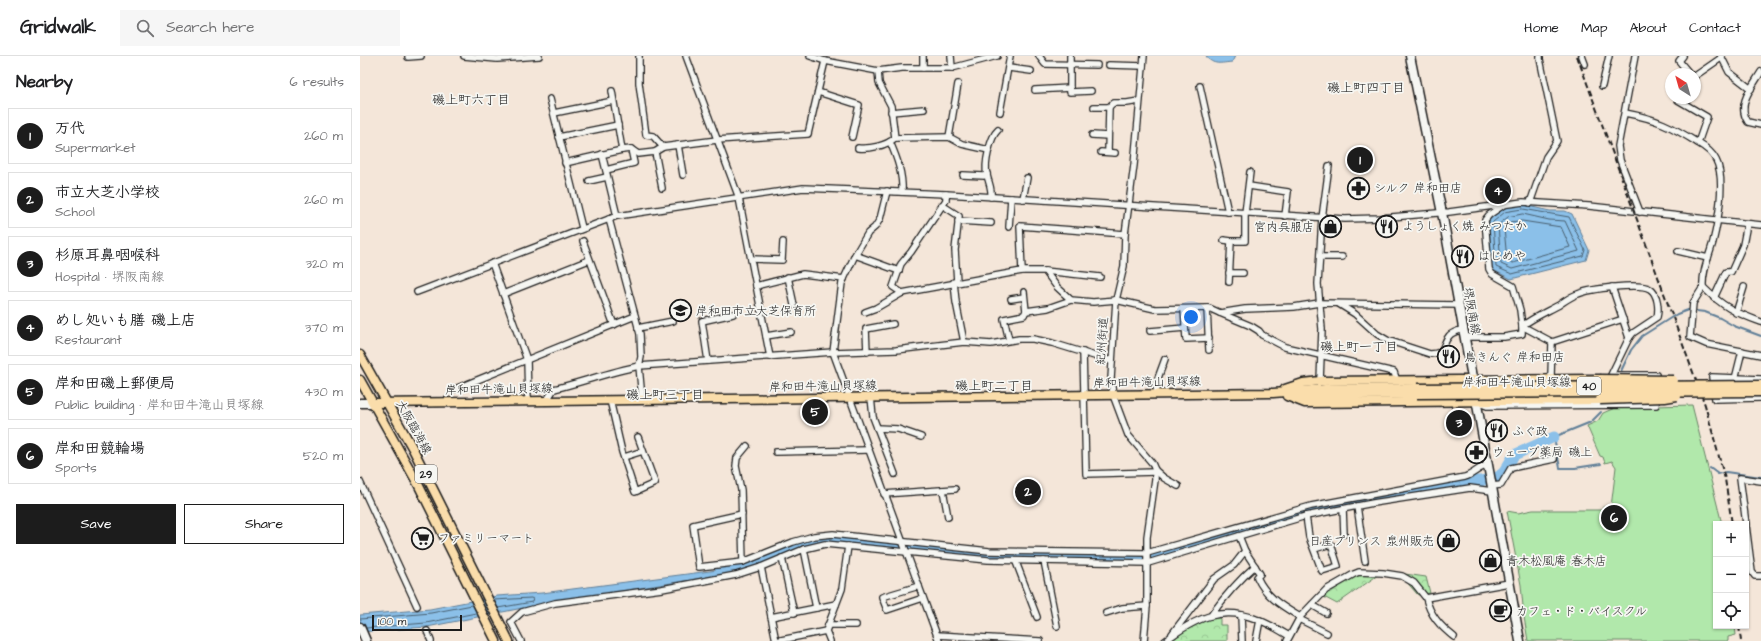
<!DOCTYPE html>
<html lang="en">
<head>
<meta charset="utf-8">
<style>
  :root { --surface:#fff; --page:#f6f6f6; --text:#202124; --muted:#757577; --line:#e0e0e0; --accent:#1c1c1c }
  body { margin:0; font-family:"Architects Daughter","Klee One",sans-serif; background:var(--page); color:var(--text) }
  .controls { position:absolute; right:12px; bottom:12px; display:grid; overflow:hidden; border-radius:0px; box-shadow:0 1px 3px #0004 }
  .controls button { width:36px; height:36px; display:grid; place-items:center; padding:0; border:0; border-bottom:1px solid var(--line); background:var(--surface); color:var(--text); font:20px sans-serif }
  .compass { position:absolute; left:1305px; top:12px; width:36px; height:36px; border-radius:50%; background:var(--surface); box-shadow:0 1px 3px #0004; rotate:323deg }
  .scale { position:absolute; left:12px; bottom:10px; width:90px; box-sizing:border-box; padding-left:4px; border:2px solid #1c1c1c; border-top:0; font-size:11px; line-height:14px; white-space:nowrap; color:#1c1c1c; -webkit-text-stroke:3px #f6f6f2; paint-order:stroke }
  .you { position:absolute; left:831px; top:261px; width:14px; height:14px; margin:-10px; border:3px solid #fff; border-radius:50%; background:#1a73e8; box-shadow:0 0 0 6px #1a73e833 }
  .badge { display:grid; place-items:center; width:26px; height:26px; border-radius:50%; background:var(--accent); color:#fff; font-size:13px; font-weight:700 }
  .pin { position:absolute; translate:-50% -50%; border:2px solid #fff; box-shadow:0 1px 4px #0006 }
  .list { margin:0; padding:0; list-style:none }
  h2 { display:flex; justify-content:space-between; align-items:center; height:52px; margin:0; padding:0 16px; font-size:17px }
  h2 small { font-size:13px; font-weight:400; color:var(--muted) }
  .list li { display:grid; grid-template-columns:26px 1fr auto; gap:12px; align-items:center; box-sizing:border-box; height:56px; margin:0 8px 8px; padding:0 8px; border:1px solid var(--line); border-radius:0px }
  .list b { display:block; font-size:15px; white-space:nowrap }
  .list p { margin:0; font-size:13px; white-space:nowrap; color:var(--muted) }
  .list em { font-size:13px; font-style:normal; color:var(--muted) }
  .actions { display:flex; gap:8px; padding:12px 16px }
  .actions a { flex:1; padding:9px 0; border:1px solid var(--accent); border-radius:0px; text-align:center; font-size:14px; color:var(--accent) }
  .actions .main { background:var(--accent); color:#fff }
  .icon { flex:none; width:22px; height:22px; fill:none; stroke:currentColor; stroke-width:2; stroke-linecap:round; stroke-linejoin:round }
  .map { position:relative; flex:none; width:1401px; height:585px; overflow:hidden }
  header { display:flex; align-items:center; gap:24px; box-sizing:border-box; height:56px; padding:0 20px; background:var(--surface); border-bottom:1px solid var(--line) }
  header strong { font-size:19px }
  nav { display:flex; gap:22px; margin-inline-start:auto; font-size:14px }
  .search { width:280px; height:36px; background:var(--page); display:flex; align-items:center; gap:10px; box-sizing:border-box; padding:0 14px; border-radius:0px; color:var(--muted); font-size:15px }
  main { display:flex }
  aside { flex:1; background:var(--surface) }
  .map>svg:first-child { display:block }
  .grass { fill:#b1e8ab; stroke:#668264 }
  .park { fill:url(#park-crowns); stroke:#668264 }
  .water { fill:#8bc0e9; stroke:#5f7e97 }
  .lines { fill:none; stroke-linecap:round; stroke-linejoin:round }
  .shore { stroke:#485e6e; stroke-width:1 }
  .stream { stroke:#5f7e97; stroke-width:2 }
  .river { stroke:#8bc0e9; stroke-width:11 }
  .street-casing { stroke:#1c1c1c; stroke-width:8 }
  .secondary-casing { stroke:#1c1c1c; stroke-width:11 }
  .primary-casing { stroke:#1c1c1c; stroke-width:11 }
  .street { stroke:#f6f6f2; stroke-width:5.5 }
  .secondary { stroke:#f6f6f2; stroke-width:8 }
  .primary { stroke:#faddab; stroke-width:8 }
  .rail { stroke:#1c1c1c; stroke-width:2; stroke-dasharray:6 3; stroke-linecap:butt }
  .primary-bridge-casing { stroke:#1c1c1c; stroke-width:11; stroke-linecap:butt }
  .primary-bridge { stroke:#faddab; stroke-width:8 }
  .labels { text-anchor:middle; stroke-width:3.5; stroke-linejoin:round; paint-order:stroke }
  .shield { fill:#f6f6f2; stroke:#5d5d5c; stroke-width:1 }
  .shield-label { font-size:11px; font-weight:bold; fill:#1c1c1c }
  .poi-label { font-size:12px; fill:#1c1c1c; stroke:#f6f6f2; text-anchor:start }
  .street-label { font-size:12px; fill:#1c1c1c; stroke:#f6f6f2 }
  .neighbourhood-label { font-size:13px; fill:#1c1c1c; stroke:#f6f6f2 }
</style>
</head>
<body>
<header>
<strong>Gridwalk</strong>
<div class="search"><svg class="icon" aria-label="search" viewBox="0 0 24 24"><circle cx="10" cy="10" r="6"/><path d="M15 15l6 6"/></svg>Search here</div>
<nav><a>Home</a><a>Map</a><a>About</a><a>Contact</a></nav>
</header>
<main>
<aside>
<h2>Nearby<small>6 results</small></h2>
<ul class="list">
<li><span class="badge">1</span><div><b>万代</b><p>Supermarket</p></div><em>260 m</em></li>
<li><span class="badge">2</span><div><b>市立大芝小学校</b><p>School</p></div><em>260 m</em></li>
<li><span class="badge">3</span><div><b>杉原耳鼻咽喉科</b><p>Hospital · 堺阪南線</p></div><em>320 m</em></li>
<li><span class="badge">4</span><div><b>めし処いも膳 磯上店</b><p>Restaurant</p></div><em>370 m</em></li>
<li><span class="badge">5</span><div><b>岸和田磯上郵便局</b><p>Public building · 岸和田牛滝山貝塚線</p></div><em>430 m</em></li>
<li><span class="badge">6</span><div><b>岸和田競輪場</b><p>Sports</p></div><em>520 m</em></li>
</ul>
<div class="actions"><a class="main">Save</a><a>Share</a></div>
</aside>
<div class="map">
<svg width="1401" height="585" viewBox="0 0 1401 585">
  <defs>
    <pattern id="park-crowns" width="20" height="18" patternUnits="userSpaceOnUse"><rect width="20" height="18" fill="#b1e8ab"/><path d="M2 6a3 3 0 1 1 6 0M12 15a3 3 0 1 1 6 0" fill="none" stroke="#98c693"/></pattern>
  </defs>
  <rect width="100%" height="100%" fill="#f4e6d9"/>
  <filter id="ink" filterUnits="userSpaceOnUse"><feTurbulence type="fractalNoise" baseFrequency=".025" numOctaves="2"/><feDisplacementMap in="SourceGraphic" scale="8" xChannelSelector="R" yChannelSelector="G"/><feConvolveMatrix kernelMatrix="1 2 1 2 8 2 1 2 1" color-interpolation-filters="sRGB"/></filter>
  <g filter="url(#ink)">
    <polygon class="grass" points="1332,349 1362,468 1356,468 1356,570 1375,570 1376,579 1368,581 1368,585 1168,585 1164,561 1161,529 1147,455 1158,457 1173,454 1242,454 1243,451 1251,451 1256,411 1252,405 1245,407 1243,401 1240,400 1227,370 1238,365 1243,357 1257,351"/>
    <g class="park">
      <polygon points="1000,518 1018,519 977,548 962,540 967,535"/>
      <polygon points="1045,518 1066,521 1070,537 1058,539 1044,523"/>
      <polygon points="854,562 860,562 860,569 867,569 867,585 812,585 834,567"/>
    </g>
    <g class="water">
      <path d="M846,0H875L872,6C861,7 853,10 846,0Z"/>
      <polygon points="1163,149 1190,155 1205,155 1212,158 1229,194 1226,204 1151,223 1133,214 1131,210 1129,164 1144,152"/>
      <polygon points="373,512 374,517 193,546 67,571 0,576 0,559 70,553 137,540 182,537"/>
    </g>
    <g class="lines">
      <g class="shore">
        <polygon points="1163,153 1209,161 1225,194 1223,200 1152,218 1136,211 1133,166 1145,156"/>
        <polygon points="1163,158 1189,164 1205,165 1219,195 1152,213 1141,208 1138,169 1148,161"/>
        <polygon points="1162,165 1201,171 1210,191 1153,207 1147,204 1144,172 1150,166"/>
        <polyline points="134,544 171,542 173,543 172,546 138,552"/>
        <polyline points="0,563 71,557 112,549"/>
        <polyline points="6,572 66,567 116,557"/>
      </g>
      <g class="stream">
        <polyline points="1261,315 1271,294 1282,280 1317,258 1328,254 1345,256 1360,262 1374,270 1401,280"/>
        <polyline points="1241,356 1231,366 1194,381 1200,412 1215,412 1241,408"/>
        <polyline points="1350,412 1358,418 1366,416 1401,421"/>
      </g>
      <polyline class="river" points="359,517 370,515 395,507 435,490 454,484 474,484 569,495 644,499 793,501 949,455 1112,425 1120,425 1138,421 1144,416 1154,399 1194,381"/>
      <defs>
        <g id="street">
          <polyline points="104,0 137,3 179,0"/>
          <polyline points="279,0 279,27 286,79 293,80 303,91"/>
          <polyline points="326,0 379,142 410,301"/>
          <polyline points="450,0 465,5 518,15 542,12 592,12 637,0"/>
          <polyline points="563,0 563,12"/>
          <polyline points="591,0 592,12"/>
          <polyline points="679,0 685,8 737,9"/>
          <polyline points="1222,0 1225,8"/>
          <polyline points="1275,0 1258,90 1260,104 1280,156"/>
          <polyline points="1323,0 1319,5 1330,18"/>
          <polyline points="1361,0 1369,16 1391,33"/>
          <polyline points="48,1 61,0"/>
          <polyline points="749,9 783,10"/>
          <polyline points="649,12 671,15"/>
          <polyline points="518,15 519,27 531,50 535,82"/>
          <path d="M1401,16C1392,31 1376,49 1388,66L1401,69"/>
          <polyline points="1335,20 1361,2"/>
          <polyline points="840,30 868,156"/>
          <polyline points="1242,30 1249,0"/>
          <polyline points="710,32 710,36 731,35"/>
          <polyline points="675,34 710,32 710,0"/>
          <polyline points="252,35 262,94"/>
          <polyline points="458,36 499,49 492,81"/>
          <path d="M1319,42L1318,44L1347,61L1338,87C1345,91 1352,96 1356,104C1366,123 1358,166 1353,186C1349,201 1342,215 1343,231C1363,251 1374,256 1401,266"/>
          <polyline points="190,43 222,172"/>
          <polyline points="734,51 749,51"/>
          <polyline points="531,56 564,53"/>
          <polyline points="640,56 650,0"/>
          <polyline points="194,57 253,45"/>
          <path d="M1265,57C1297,63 1311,70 1338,87"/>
          <polyline points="732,79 748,80"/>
          <polyline points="199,81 258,69"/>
          <polyline points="589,81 598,28"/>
          <path d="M530,86C537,102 543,118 542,136"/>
          <polyline points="318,89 323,119"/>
          <path d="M498,92C510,93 526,90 535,82L589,81L602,88L629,94"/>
          <polyline points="295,96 302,132"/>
          <polyline points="741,96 755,97"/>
          <polyline points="748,96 749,51 753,47 767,47 779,45"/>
          <polyline points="242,98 257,160"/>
          <polyline points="205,107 262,94 271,93 278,98 295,96 303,91 357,84 448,78 465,5"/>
          <polyline points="246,114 274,107 271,93"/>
          <polyline points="603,119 624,120 627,118"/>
          <polyline points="229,125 247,121"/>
          <polyline points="889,130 928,136 925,160"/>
          <polyline points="527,135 520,163 515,171 508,177 495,199 482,227 473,296 579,585"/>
          <path d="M631,141C632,132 629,128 627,119C624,109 630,81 638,74"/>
          <polyline points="663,143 667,122"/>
          <polyline points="1170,147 1186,101 1197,85 1180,3 1180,0"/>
          <polyline points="582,149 599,160 595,194 597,226"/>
          <polyline points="1142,150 1129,159 1125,164 1129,213 1132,218 1153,230 1160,254 1162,270 1192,286 1191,320"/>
          <polyline points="249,163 280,278 281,301 279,310 282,343"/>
          <polyline points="598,165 631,167"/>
          <polyline points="649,171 651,142"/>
          <polyline points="864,184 871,185"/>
          <polyline points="223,185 254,269"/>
          <polyline points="1318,195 1348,202"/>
          <polyline points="495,199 539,215"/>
          <polyline points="960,201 982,201"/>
          <polyline points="391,203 422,204 423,186"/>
          <polyline points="132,207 167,304 168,344"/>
          <polyline points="662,215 660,170 765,178"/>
          <polyline points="685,215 740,221"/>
          <polyline points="869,217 883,217"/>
          <polyline points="428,221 434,249"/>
          <polyline points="594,226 596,246 604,286"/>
          <polyline points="869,226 871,185 885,185 885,157 890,116"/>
          <polyline points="396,230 443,218 484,223"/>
          <polyline points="1252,231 1269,282"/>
          <polyline points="1343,231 1333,247 1330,281 1346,288 1401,299"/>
          <polyline points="57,236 257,160 443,132 586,138 985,163 1020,162 1089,156 1163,146 1229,150 1401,169"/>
          <polyline points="542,237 533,231 541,208 551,196 586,144 586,138"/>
          <polyline points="143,238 229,204"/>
          <polyline points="1354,242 1366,216 1371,216 1383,189 1387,168"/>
          <polyline points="651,243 664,241"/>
          <path d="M979,248L995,258L1017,278L1027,284L1070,298C1087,297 1081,289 1089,280C1092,276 1099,275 1103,273"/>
          <polyline points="847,252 849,294"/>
          <polyline points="824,253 826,283 849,282"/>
          <polyline points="666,255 688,252 711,244"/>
          <polyline points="505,256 516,252 542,237 662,215 685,215 697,231 711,244 733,246 756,244 795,253 849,252 860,257 885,253 934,251 959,247 1099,249"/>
          <polyline points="860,257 891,270 899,275 902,279 925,291 1034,316 1037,325"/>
          <polyline points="1376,257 1384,231"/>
          <polyline points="278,272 313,265"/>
          <polyline points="790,275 825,272"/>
          <polyline points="406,280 431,276"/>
          <path d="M1105,281H1144L1162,278V270C1174,261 1186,256 1199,249C1205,245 1211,240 1218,238C1230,233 1280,226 1290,233C1298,238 1299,253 1297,261L1273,277L1269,282L1251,319"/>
          <polyline points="649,284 644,263 664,259 666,255 664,236"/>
          <polyline points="1192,286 1263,263"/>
          <polyline points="507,296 506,273 533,268"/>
          <polyline points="723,296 726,418 795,416"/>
          <polyline points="348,305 342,265 373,258"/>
          <polyline points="1256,319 1296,319 1296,326"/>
          <polyline points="1375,323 1382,295"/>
          <polyline points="1401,323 1352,321 1355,343 1401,342"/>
          <polyline points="960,325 962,273 958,228 962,162 969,110"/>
          <polyline points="95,333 275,260"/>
          <polyline points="796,338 798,322 805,303"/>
          <polyline points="511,341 513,361 535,418"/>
          <path d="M187,344L194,333C222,326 250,316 279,310L473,296L536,294L604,286L631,288L659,283H673L692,287L751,305"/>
          <polyline points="250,344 262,396 275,436 295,427 278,381"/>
          <polyline points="1119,347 1127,350 1296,349 1296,339"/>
          <polyline points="517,372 538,373 561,381"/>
          <polyline points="416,396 508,394"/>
          <polyline points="264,401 283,395"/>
          <polyline points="795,414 804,422 818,430"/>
          <polyline points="0,426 57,550"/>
          <polyline points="1132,430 1141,429 1151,412 1194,403"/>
          <polyline points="583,434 588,461"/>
          <polyline points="524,438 595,433"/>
          <polyline points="997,450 1005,505"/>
          <polyline points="983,453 984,478"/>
          <path d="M382,458L333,469L339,511L383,506L433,486L454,480L473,478L629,495L787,497L951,450L1105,421C1114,418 1119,411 1128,409"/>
          <polyline points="946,460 949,481 962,515 978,510 971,488 954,493"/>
          <polyline points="1386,468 1380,422 1401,425"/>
          <polyline points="1386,469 1392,516 1395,520 1401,520"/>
          <path d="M879,480L885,495L900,518L897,521C906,541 922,550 940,561"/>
          <polyline points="444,493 456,552"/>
          <polyline points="422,502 434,557"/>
          <polyline points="684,505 697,570"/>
          <polyline points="383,506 381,434 376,410 377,402 387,390"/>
          <polyline points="656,506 677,561"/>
          <polyline points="401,511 416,585"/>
          <polyline points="559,530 522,541 527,554 563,542"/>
          <path d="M1066,542C1070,559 1080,570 1094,581"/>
          <polyline points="952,549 966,557"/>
          <polyline points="746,557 762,552 787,550"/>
          <path d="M852,558C865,540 878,525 895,510"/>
          <polyline points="881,559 882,585"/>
          <polyline points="411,561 476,548"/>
          <polyline points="939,563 967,577"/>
          <polyline points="468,569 496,569"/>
          <polyline points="67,575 71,585"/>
          <polyline points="812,578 854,523 874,509 885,495"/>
          <polyline points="577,579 680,585"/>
          <polyline points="161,585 151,566 162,556 195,547 302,533 376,519 401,511 444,493 465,488 628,504 788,507 946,460 1013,447 1110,432 1132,435"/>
          <polyline points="416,585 466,575"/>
          <polyline points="470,585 466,575 482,533 488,490"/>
          <polyline points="784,585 787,550 787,481 795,424 795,414 792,407 768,379 753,339 751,323 756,244 764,210 765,178 774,109 784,0"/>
          <path d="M805,585C834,563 861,549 896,563C908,567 919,574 929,580"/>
          <polyline points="896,585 900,564"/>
          <polyline points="927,585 940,561 966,534 994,518 999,516 1023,517 1042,520 1054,527 1066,542 1149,527"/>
        </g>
        <g id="secondary">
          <polyline points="1050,0 1083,162 1160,585"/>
          <polyline points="0,347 14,347"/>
          <polyline points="0,571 6,585"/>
        </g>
        <g id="primary">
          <polyline points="0,299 53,393 149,585"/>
          <polyline points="0,324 58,428 136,585"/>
          <polyline points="925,333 943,327 960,325 1240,323"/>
          <polyline points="927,340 945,347 1240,344"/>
          <polyline points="939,340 1057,338"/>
          <polyline points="14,347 913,337 965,333 1057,332"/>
        </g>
      </defs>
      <use href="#street" class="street-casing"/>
      <use href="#secondary" class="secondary-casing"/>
      <use href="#primary" class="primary-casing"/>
      <use href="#street" class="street"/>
      <use href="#secondary" class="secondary"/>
      <use href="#primary" class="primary"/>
      <g class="rail">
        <polyline points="1217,0 1345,349 1365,423 1372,468"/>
        <polyline points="1379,570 1381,585"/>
      </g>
      <defs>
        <g id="primary-bridge">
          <polyline points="1240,323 1313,324"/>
          <polyline points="1057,332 1401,329"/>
          <polyline points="1057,338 1401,336"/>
          <polyline points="1240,344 1305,342 1317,340"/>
        </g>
      </defs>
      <use href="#primary-bridge" class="primary-bridge-casing"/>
      <use href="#primary-bridge" class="primary-bridge"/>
    </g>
  </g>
  <defs>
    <symbol id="pharmacy-ring" viewBox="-11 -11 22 22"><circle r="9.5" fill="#f6f6f2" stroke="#1c1c1c" stroke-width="1.5"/><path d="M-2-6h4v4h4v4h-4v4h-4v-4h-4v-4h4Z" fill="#1c1c1c"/></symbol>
    <symbol id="restaurant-ring" viewBox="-11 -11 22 22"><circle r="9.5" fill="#f6f6f2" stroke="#1c1c1c" stroke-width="1.5"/><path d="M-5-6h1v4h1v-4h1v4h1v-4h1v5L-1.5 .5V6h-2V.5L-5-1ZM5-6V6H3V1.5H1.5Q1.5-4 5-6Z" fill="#1c1c1c"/></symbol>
    <symbol id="shop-ring" viewBox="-11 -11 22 22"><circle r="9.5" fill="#f6f6f2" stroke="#1c1c1c" stroke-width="1.5"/><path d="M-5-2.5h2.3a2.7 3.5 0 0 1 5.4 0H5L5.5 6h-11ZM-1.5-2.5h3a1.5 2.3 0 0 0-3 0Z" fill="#1c1c1c"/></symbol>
    <symbol id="school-ring" viewBox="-11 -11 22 22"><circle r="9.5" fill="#f6f6f2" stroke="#1c1c1c" stroke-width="1.5"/><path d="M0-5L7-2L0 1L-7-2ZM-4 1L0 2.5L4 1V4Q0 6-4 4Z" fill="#1c1c1c"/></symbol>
    <symbol id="supermarket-ring" viewBox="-11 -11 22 22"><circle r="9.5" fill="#f6f6f2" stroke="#1c1c1c" stroke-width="1.5"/><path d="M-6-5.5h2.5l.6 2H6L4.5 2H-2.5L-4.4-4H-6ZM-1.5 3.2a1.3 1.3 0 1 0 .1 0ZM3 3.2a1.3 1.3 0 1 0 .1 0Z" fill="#1c1c1c"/></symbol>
    <symbol id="cafe-ring" viewBox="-11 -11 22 22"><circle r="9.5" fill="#f6f6f2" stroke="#1c1c1c" stroke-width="1.5"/><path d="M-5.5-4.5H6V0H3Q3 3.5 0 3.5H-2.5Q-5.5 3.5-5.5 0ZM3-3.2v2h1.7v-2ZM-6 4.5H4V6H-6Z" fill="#1c1c1c"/></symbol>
  </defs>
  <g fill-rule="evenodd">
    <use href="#pharmacy-ring" x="986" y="120" width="25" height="25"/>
    <use href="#restaurant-ring" x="1014" y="158" width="25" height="25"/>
    <use href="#shop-ring" x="958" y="158" width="25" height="25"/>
    <use href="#restaurant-ring" x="1090" y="188" width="25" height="25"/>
    <use href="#school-ring" x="308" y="242" width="25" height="25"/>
    <use href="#restaurant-ring" x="1076" y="288" width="25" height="25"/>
    <use href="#restaurant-ring" x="1124" y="362" width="25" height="25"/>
    <use href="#pharmacy-ring" x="1104" y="384" width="25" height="25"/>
    <use href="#supermarket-ring" x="50" y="470" width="25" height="25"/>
    <use href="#shop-ring" x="1076" y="472" width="25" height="25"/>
    <use href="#shop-ring" x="1118" y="492" width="25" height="25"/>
    <use href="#cafe-ring" x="1128" y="542" width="25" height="25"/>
  </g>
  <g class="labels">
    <g class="shield">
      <rect x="1217" y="321" width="24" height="18" rx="3"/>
      <rect x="55" y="409" width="22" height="18" rx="3"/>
    </g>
    <g class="shield-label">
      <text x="1229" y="334">40</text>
      <text x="66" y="422">29</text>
    </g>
    <g class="poi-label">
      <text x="1014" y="136">シルク 岸和田店</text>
      <text x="1042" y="174">ようしょく焼 みつたか</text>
      <text x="954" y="175" text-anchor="end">宮内呉服店</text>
      <text x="1118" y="204">はじめや</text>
      <text x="336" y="259">岸和田市立大芝保育所</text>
      <text x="1104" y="305">鳥きんぐ 岸和田店</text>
      <text x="1152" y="379">ふぐ政</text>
      <text x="1132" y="400">ウェーブ薬局 磯上</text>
      <text x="78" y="486">ファミリーマート</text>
      <text x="1074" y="489" text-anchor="end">日産プリンス 泉州販売</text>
      <text x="1146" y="509">青木松風庵 春木店</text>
      <text x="1156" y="559">カフェ・ド・バイスクル</text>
    </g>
    <g class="street-label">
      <text transform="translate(1112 255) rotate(80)" y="4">堺阪南線</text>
      <text transform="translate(742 285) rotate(-86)" y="4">紀州街道</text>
      <text transform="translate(787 326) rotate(-1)" y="4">岸和田牛滝山貝塚線</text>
      <text x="1157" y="330">岸和田牛滝山貝塚線</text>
      <text transform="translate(463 330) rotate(-1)" y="4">岸和田牛滝山貝塚線</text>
      <text transform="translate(139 333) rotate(-1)" y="4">岸和田牛滝山貝塚線</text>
      <text transform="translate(54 371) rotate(61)" y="4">大阪臨海線</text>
    </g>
    <g class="neighbourhood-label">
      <text x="1006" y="36">磯上町四丁目</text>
      <text x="111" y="48">磯上町六丁目</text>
      <text x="999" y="295">磯上町一丁目</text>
      <text x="634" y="334">磯上町二丁目</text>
      <text x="305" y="343">磯上町三丁目</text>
    </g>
  </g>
</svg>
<div class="controls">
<button>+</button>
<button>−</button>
<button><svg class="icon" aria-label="locate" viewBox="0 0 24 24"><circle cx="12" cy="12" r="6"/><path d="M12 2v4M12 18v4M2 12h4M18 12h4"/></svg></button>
</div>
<svg class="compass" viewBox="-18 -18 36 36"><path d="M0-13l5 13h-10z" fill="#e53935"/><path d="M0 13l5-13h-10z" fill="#757577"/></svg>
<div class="scale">100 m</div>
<div class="you"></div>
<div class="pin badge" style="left:1000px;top:104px">1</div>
<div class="pin badge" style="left:668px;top:436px">2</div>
<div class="pin badge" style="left:1099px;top:367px">3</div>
<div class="pin badge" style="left:1138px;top:135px">4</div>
<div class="pin badge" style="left:455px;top:356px">5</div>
<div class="pin badge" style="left:1254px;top:462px">6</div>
</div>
</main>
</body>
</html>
